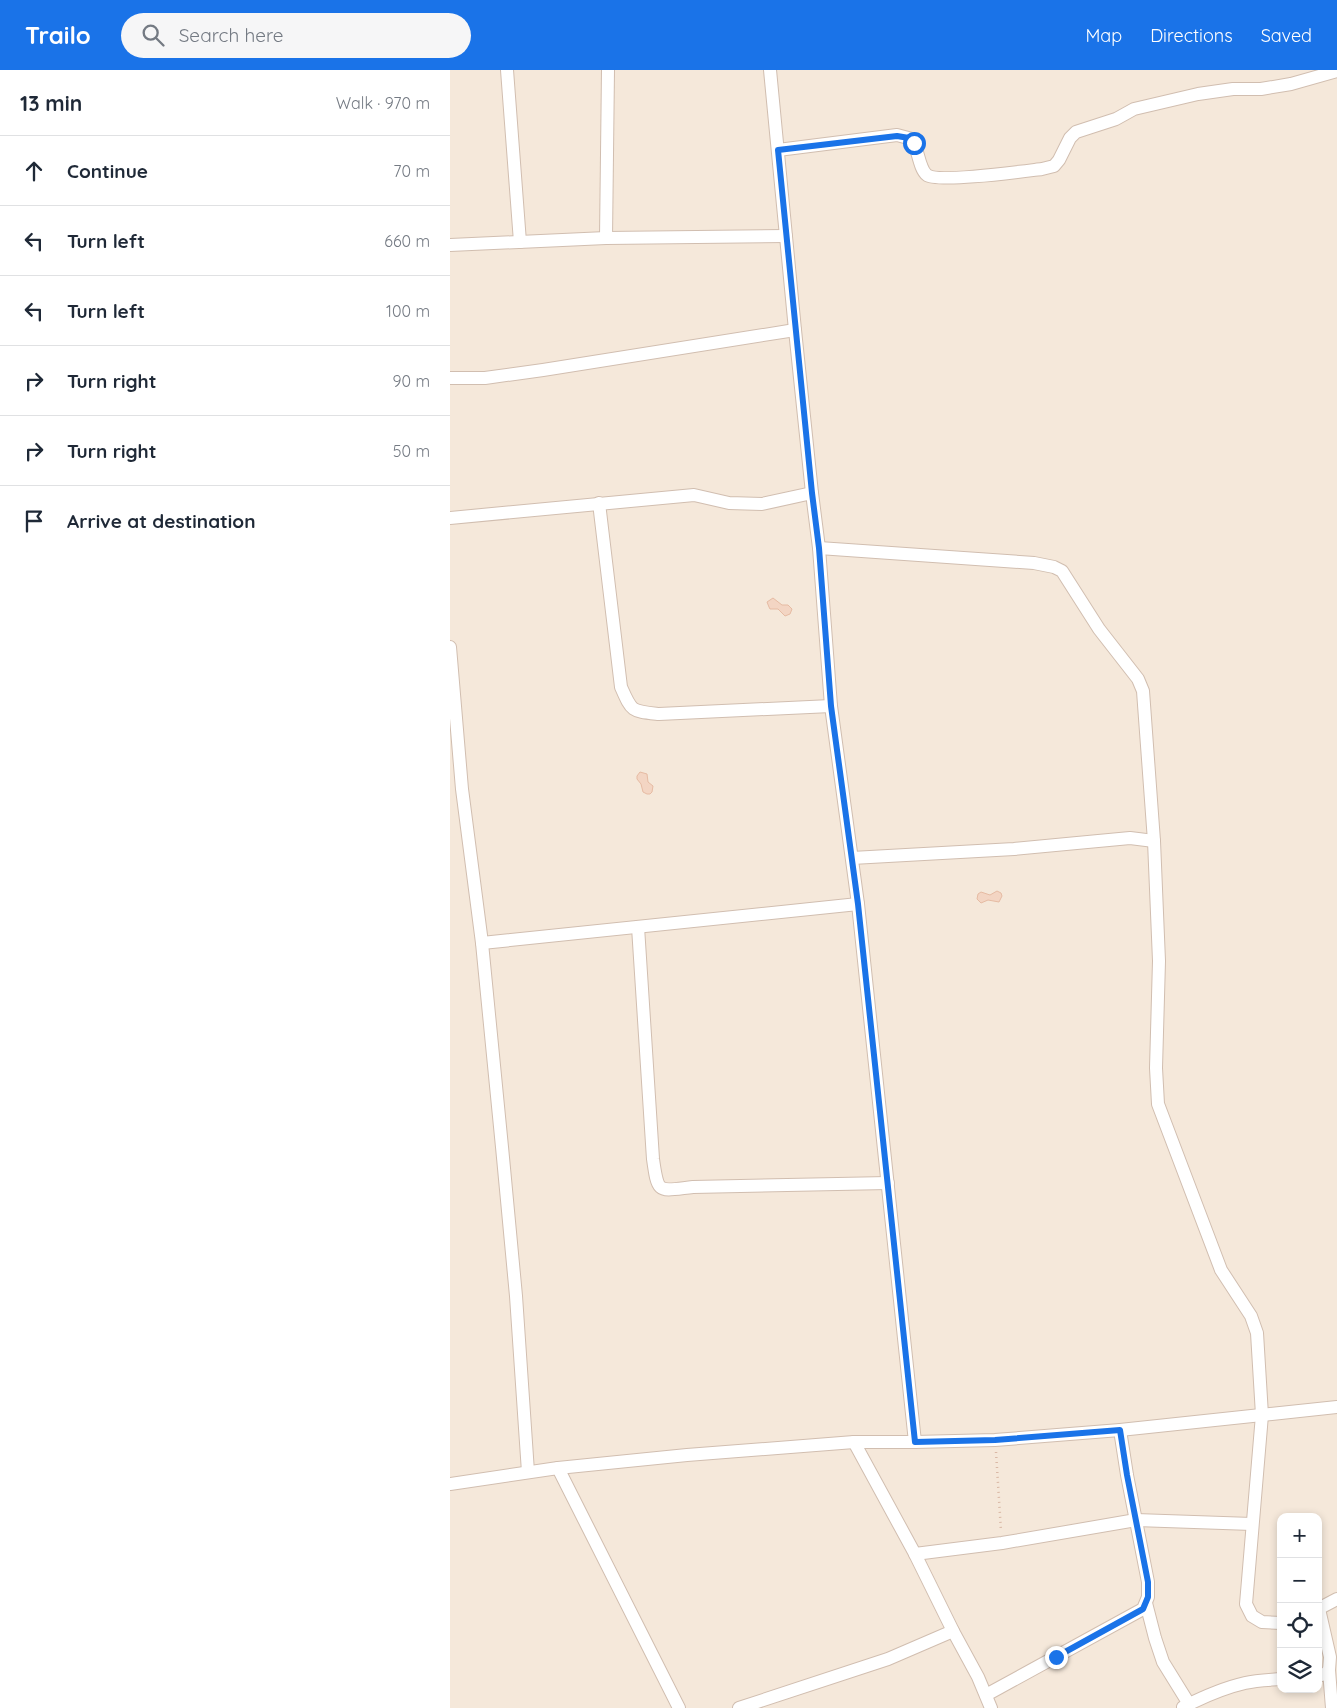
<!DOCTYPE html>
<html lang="en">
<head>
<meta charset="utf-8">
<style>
  :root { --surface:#fff; --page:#f6f6f7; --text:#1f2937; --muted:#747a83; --line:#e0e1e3; --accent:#1a73e8 }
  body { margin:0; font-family:Quicksand,sans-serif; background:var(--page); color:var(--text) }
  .controls { position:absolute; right:15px; bottom:15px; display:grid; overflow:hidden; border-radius:10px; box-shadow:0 2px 8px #0003 }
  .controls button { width:45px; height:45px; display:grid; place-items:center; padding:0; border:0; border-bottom:1px solid var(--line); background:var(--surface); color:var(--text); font:25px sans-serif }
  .stop { position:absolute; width:15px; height:15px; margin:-11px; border:4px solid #1a73e8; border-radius:50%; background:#fff }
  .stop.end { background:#1a73e8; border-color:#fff; box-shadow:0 1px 5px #0008 }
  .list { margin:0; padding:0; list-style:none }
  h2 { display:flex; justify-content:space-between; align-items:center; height:65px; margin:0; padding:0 20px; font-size:21px }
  h2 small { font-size:16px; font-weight:400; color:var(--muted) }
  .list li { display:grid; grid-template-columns:32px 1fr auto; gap:15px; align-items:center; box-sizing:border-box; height:70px; padding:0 20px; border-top:1px solid var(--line) }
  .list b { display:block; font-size:19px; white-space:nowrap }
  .list em { font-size:16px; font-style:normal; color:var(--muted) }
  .icon { flex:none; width:28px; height:28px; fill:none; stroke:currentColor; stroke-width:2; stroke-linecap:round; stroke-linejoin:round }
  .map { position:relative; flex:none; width:887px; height:1638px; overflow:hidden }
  header { display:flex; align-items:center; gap:30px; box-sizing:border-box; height:70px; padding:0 25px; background:var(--accent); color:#fff }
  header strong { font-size:24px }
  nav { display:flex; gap:28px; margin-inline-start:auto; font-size:18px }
  .search { width:350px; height:45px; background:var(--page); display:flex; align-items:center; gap:12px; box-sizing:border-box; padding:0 18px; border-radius:28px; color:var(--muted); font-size:19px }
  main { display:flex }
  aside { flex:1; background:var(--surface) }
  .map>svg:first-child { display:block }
  .residential { fill:#f5e8da; fill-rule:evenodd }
  .building { fill:#f3d5c3; stroke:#e6bba3 }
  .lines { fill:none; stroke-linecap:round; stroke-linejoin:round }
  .minor-casing { stroke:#d1beb0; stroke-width:14 }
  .path { stroke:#d9b8a5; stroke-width:2.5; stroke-dasharray:1 4; stroke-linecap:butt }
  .minor { stroke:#fff; stroke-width:12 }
  .route { stroke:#1a73e8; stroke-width:6 }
</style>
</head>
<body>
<header>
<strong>Trailo</strong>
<div class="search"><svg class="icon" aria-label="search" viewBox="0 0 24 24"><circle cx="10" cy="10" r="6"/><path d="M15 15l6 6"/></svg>Search here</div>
<nav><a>Map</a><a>Directions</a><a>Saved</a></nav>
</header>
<main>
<aside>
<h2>13 min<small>Walk · 970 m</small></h2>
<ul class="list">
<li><svg class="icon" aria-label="ahead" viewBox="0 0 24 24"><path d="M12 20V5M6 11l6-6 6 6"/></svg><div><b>Continue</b></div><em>70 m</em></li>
<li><svg class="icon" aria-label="left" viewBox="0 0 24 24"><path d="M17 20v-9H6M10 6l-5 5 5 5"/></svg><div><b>Turn left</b></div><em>660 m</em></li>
<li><svg class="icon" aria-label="left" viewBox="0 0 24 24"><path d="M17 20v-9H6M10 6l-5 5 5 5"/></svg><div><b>Turn left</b></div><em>100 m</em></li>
<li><svg class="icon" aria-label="right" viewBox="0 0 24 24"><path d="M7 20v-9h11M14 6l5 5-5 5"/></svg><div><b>Turn right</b></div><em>90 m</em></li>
<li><svg class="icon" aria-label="right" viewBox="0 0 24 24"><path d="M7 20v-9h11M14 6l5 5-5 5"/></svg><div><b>Turn right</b></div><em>50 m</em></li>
<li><svg class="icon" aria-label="arrive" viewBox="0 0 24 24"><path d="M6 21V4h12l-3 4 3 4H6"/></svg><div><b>Arrive at destination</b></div></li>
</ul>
</aside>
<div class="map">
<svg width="887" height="1638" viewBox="0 0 887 1638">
  <rect width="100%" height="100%" fill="#fdf6ec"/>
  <path class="residential" d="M0,0H887V1638H0ZM831,1447H868V1619H831Z"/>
  <g class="building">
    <polygon points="323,528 332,535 338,535 342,539 340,544 335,546 328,539 320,539 319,537 317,532"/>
    <polygon points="190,702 197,704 198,712 203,716 202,722 200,724 197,724 193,722 191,714 187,709 187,706"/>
    <polygon points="547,821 551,823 552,826 549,832 538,830 531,833 527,829 528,824 531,822 540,825"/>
  </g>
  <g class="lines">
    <defs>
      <g id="minor">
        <polyline points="57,0 70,172"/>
        <polyline points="320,0 345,260 362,423 369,478 381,636 408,834 465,1372"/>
        <path d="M328,80L447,65L462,69C468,78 469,99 477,105C487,113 575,101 592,99L604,96L609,90L620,68L626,62L666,49L684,39L748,24L783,19H811L841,14L887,1"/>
        <polyline points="156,168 158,0"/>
        <polyline points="0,175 156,168 336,166"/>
        <polyline points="0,308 35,308 93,300 345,260"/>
        <path d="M149,433L171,617C182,642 181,641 209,644L381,636"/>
        <polyline points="0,448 244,425 279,433 312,434 362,423"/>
        <polyline points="369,478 584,493 604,497 612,501 649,559 688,609 693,621 704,771 709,891 706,998 708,1034 771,1200 801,1246 807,1263 812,1345 796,1534 802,1546 812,1552 831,1553"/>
        <polyline points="0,577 12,719 32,873 52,1077 66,1226 78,1402"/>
        <polyline points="402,788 564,779 680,768 704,771"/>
        <path d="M188,857L203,1089C208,1125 208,1121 243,1117L438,1113"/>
        <polyline points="32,873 408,834"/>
        <polyline points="404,1372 465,1484 503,1561 528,1607 541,1638"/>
        <polyline points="108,1398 229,1638"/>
        <polyline points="0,1414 108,1398 237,1385 404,1372 465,1372 545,1370 670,1360 887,1337"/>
        <polyline points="465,1484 552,1473 686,1450 802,1454"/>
        <polyline points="696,1533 705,1568 713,1592 739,1634"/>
        <polyline points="868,1539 887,1529"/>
        <polyline points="879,1600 882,1638"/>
        <polyline points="868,1606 875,1604 879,1600 880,1587 869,1539"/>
        <polyline points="536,1625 693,1539 698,1527 698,1512 677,1405 670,1360"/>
        <path d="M733,1637C753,1627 773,1618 795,1613C807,1610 819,1610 831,1609"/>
        <polyline points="289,1638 438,1589 503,1561"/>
      </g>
    </defs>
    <use href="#minor" class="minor-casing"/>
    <polyline class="path" points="546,1382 551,1461"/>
    <use href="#minor" class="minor"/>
  </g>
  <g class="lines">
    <polyline class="route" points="464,73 459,68 447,66 328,80 362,423 369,478 381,636 408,834 465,1372 545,1370 670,1360 677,1405 698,1512 698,1527 693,1539 606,1587"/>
  </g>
</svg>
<div class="controls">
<button>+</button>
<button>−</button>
<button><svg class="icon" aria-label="locate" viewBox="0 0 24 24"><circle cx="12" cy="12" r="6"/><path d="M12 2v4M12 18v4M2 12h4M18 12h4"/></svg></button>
<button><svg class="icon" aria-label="layers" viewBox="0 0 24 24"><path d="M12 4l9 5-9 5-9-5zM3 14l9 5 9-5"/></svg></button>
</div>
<div class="stop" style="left:464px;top:73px"></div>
<div class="stop end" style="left:606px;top:1587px"></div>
</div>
</main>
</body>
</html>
